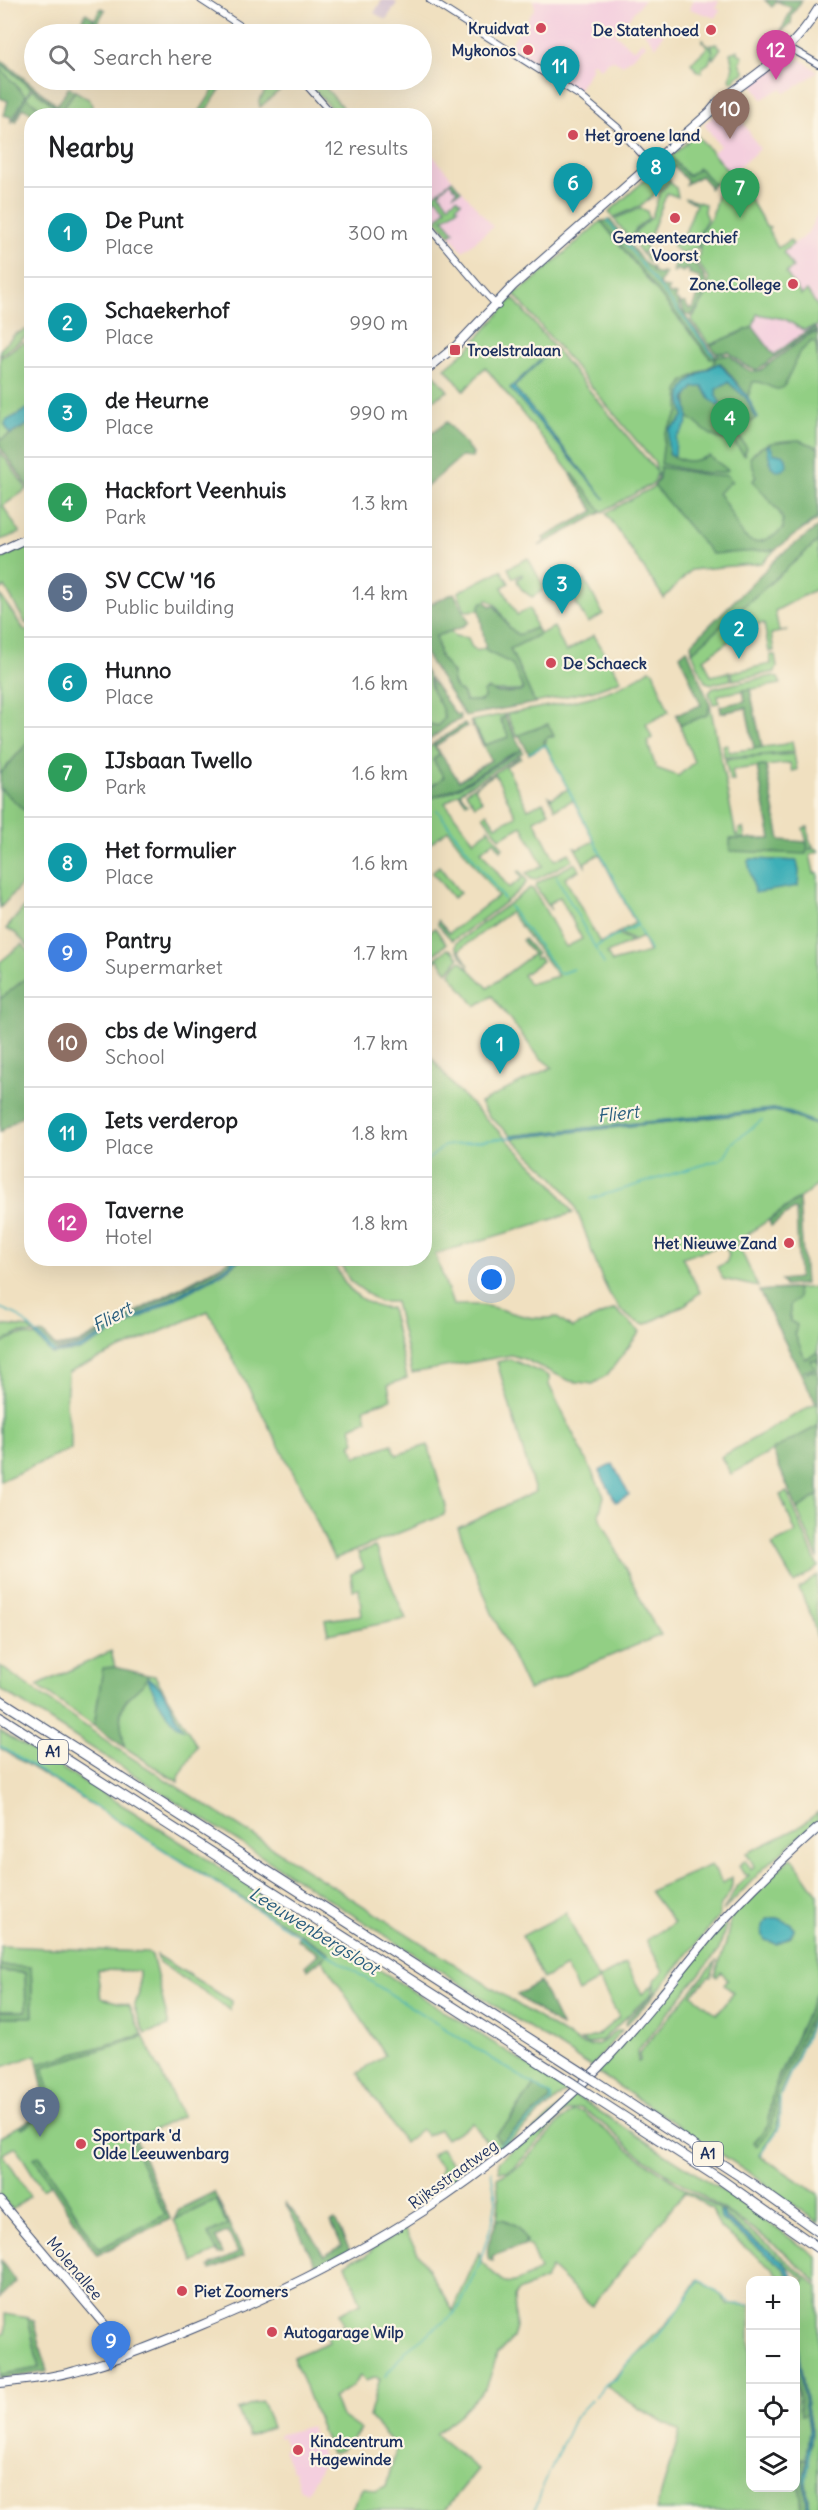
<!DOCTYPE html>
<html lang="en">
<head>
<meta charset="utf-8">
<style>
  :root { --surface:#fff; --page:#f6f6f6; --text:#202124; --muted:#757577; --line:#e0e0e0; --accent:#d1495b }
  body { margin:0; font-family:Delius,sans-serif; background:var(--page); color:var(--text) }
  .controls { position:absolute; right:18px; bottom:18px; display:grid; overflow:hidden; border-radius:12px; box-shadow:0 6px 24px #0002 }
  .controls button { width:54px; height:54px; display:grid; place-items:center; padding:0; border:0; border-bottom:2px solid var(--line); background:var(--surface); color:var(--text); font:30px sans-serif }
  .you { position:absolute; left:492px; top:1280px; width:21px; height:21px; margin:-15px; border:4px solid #fff; border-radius:50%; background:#1a73e8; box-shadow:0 0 0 9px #1a73e833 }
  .badge { display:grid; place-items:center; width:39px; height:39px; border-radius:50%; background:var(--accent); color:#fff; font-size:20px; font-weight:700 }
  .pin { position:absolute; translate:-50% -50px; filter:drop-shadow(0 2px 3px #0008) }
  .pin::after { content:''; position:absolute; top:32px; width:21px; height:18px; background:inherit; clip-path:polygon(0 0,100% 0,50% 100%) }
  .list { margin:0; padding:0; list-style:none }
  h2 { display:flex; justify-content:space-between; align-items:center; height:78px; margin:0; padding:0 24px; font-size:26px }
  h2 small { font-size:20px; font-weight:400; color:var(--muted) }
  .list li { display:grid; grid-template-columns:39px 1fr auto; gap:18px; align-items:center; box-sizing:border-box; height:90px; padding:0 24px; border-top:2px solid var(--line) }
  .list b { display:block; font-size:22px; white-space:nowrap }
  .list p { margin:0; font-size:20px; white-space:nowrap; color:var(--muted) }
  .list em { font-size:20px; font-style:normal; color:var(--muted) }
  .icon { flex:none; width:33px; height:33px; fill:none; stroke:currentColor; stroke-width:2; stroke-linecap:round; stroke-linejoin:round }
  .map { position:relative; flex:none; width:818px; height:2510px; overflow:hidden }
  .search { position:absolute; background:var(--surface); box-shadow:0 6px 24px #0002; left:24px; top:24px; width:408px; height:66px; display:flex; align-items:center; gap:15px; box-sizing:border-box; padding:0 21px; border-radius:33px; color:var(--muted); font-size:22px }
  .panel { position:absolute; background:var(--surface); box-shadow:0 6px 24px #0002; left:24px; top:108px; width:408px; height:1158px; border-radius:24px }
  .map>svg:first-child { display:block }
  .built { fill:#f4cfde }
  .industrial { fill:#d0bdce }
  .green { fill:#92cf84; stroke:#567f71; stroke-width:1.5; fill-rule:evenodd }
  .forest { fill:#75b272; stroke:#487068; stroke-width:1.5 }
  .water { fill:#3eafb7; stroke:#2c6f8a; stroke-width:1.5 }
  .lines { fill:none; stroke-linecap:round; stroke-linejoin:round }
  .stream { stroke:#3eafb7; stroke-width:1.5 }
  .minor-casing { stroke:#3b4a6d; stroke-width:8 }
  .major-casing { stroke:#3b4a6d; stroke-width:10 }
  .highway-casing { stroke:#3b4a6d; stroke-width:11 }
  .minor { stroke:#fff; stroke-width:6 }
  .major { stroke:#fff; stroke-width:8 }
  .highway { stroke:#fff; stroke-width:9 }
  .highway-bridge-casing { stroke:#3b4a6d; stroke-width:11; stroke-linecap:butt }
  .highway-bridge { stroke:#fff; stroke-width:9 }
  .poi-dot { fill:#d1495b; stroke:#fcf5e5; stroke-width:2 }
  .labels { text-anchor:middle; stroke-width:4.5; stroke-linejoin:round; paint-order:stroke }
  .shield { fill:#fcf5e5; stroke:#5e6a86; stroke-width:1.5 }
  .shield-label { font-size:15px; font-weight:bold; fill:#1b2f5e }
  .poi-label { font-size:16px; font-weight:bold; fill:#1b2f5e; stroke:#fcf5e5; text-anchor:start }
  .street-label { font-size:16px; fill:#1b2f5e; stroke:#fcf5e5 }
  .water-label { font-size:18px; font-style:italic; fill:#275c7d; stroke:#fcf5e5 }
</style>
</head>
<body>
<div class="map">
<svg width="818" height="2510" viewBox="0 0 818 2510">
  <rect width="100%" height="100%" fill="#fcf5e5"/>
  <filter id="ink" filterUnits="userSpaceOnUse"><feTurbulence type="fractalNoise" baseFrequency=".0167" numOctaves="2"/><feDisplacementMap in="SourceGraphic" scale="12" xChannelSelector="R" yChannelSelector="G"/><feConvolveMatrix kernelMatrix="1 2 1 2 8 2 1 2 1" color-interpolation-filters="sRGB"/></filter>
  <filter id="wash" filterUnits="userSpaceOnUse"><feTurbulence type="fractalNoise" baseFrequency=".008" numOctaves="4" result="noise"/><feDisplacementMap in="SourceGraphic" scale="24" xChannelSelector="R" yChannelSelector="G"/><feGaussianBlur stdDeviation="1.35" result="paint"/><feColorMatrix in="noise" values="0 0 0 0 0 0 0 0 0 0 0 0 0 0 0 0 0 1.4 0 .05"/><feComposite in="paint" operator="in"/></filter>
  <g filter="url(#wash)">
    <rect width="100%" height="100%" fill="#f0e0c0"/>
    <g class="built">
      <polygon points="533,0 644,0 615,34 634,50 643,40 646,45 623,65 614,60 607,62 601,69 593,62 590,65 592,68 578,90 511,47 510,45 535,8"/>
      <polygon points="693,0 719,1 716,8 720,10 716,18 690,9"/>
      <polygon points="651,20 666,29 656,47 643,31"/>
      <polygon points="789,57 802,60 818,72 794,88 785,93 782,88 762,99 751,83"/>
      <polygon points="721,110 732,125 741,119 760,149 731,173 713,152 720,146 704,124"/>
      <polygon points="424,145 493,227 463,251 425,205"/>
      <polygon points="818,213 818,329 805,332 774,356 753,327 762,296 783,252 807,234"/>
      <polygon points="310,2426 324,2461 307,2492 300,2490 294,2470 292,2471 283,2449 287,2448 283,2437 279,2438 278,2435"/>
    </g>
    <polygon class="industrial" points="382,0 392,0 397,3 386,20 374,13"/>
    <g class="green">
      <polygon points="702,40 709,45 713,52 711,44 716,44 721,48 713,59 712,54 709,63 702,68 702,72 697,71 691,63 707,48 706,44 702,42"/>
      <polygon points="738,50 738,53 743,56 740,62 745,73 735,77 736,79 732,82 730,80 733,66 730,53"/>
      <polygon points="0,63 31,88 26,96 0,68"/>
      <polygon points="220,80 228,80 223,88 221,88 203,115 198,114"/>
      <polygon points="272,80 285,80 288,83 260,107 259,101"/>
      <polygon points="306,80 319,80 349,115 337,115"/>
      <path d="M33,89L65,115C46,115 40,110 26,97Z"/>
      <polygon points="75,91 90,100 92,106 89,115 67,115 61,111"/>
      <polygon points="692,133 695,133 730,173 714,184 699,168 688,176 671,157 687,142"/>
      <polygon points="654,172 661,179 668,177 670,180 642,205 613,218 609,212"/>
      <polygon points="737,177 766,226 770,227 768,230 778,248 790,240 793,244 783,252 793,267 786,273 801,295 807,291 818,307 818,326 803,330 785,319 757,314 753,327 710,345 691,320 708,293 709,279 698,263 702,230 712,216 721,181"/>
      <polygon points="452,180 461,191 454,194 457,190 450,182 441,190 440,194 448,205 457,198 461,202 456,206 458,208 443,219 454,232 450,235 437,220 446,208 436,197 434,199 432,197"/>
      <polygon points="670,182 676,188 678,197 667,193 643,254 655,260 648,262 632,240 636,231 652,217 660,192"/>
      <polygon points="684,198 705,204 704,212 707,219 701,230 698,248 682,253 673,247 673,237 682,241 696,204"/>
      <polygon points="640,208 647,211 649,218 636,229 630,239 614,219"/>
      <polygon points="601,221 710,358 721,353 729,356 752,374 761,373 813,335 818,342 818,520 772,549 775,550 762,563 691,570 664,598 606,513 655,486 658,478 657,473 654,483 602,512 485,367 464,391 445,368 469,348 513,298 657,472 655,463 514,294 529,284"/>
      <polygon points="31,328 31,333 0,355 0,350 15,334"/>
      <polygon points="23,342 31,348 31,407 6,422 5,425 10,434 0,440 0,358"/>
      <polygon points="435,375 448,391 431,401 425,393 425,377"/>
      <polygon points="0,451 27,489 3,506 20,533 0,540"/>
      <polygon points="818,541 818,588 775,611 779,631 789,630 771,634 774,651 769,652 764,623 750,626 704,659 711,676 730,672 731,680 712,684 705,682 692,652"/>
      <polygon points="28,545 32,551 32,620 26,624 5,587 0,590 0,560"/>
      <path d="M528,558L545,589L532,597C525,592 518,588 517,579L522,576V574L513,578L508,568Z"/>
      <polygon points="501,570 509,583 502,587 517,615 530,608 536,628 518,635 509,627 496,605 487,599 486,602 482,602 480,610 465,611 458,592"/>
      <polygon points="585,580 603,614 588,623 568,590"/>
      <polygon points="0,595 25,631 32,627 31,739 0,774"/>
      <polygon points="554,627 566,652 594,635 621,680 594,690 535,703 510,649"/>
      <path d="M450,631L455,636L468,638L471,646L477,651L485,648C491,657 504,657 511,663C515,666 523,687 522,691H484V700L466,702L462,692C454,688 451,682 453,673L440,657L436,634Z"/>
      <polygon points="770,655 775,655 777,667 775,672 733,680 732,672 771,664"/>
      <path d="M424,669C430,677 428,679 431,687C436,699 446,707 443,721L438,726L425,723Z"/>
      <path d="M650,669L653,671L669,712L646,724L652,738L647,741L656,768L678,776L694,762L680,725L707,715L710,705L736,836L739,835V829L743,828L745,838L730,839L806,852L808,846L803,828L808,827L809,840L813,846L809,850L814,848L818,850V852L810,854L814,873H818V1124L777,1109L511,1136L488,1115L480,1103L552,1067L539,1057L492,996L476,1006L450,974L456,965L461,961L488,988L533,954L522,940L524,939L537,954L534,956L536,959L539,957L542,961L523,975L529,984L558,976L510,912L459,950L469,966L456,948V943L530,888L534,890L566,947L582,939L560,897L548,904L551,910L536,887L537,883L575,863L579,870L565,878L600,943L619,932L622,937L632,942L607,953L612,962L649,952L642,937L634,941L623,935L621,931L635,923L600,854L585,862V866L575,848L578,849L594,841L573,800L555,809L549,796L552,798L568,789L545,745L547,737H553L548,724L517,736L506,714C554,704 609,700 650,669ZM750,859L797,861L799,872L797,876L748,861Z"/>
      <polygon points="773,676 778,678 781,684 718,695 719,703 713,704 709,693 713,688"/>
      <polygon points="504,714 505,717 500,719 509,737 485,745 471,721"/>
      <polygon points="792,741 794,752 752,756 724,757 723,745 727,744 729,752 786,744"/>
      <path d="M433,744L440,754L433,760L444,777L436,796C453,796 502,759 522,750L523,752L461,791V795L468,801L466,803L459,793L445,803L474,841L487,831L488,828L503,848L501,850L494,841L481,851L509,888L522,878L518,872L520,871L527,881C524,890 464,934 452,940L438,925V921L449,933L498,896L448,830L425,847V751Z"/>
      <polygon points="794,754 797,770 792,771 790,763 732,770 734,781 730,781 725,759"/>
      <polygon points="520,756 521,758 506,766 528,809 543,802 549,812 534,820 555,860 569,853 573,860 535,880 531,879 526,873 543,866 522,826 500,838 483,816 487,813 496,826 516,816 495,774 474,787 482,801 475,805 466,792"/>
      <polygon points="0,788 24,810 32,802 31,889 24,882 0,908"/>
      <polygon points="439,866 460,893 453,898 432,872"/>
      <polygon points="31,899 31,949 14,932 6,929"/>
      <polygon points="435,928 446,944 425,962 425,952 429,948 429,932"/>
      <polygon points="22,944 31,954 31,974 0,999 0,962"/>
      <polygon points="448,949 453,951 459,958 448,972 438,959 425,970 425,966"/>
      <path d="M425,1049L455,1088L553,1185L573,1213L435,1254L453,1305C464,1305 475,1304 486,1306C513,1311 527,1322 556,1317L572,1328L615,1309L640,1332L607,1375L593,1384L570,1381L524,1359L511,1355L412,1373L395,1302H379L350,1281L338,1259L424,1258Z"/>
      <path d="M777,1111L818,1126V1185L737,1242L758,1287L723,1279L717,1267L726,1263L729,1255L725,1245L682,1257L700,1292L686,1304L645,1325C598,1312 593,1234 570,1198C555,1175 531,1157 512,1138Z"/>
      <polygon points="229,1259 222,1266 80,1344 57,1348 43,1333 56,1347 79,1343 225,1263"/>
      <polygon points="231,1259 233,1259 230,1264 220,1272 78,1348 54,1352 38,1334 41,1333 57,1350 77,1346 219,1269"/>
      <path d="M238,1259H331C336,1267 340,1276 346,1284C354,1296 377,1311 391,1308L407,1378L388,1385L391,1399L364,1408L367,1420L351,1427L355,1442L351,1444L356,1457L392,1444L396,1455L428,1445L446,1506L444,1515L334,1559L297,1480L208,1311L68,1372L66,1405L71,1435V1449L0,1481V1345C11,1339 20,1331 33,1337L36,1336L52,1354L75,1351L225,1271L239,1260Z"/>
      <polygon points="818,1287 818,1426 731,1474 721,1457 816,1403 759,1291"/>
      <polygon points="0,1325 29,1328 35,1334 20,1333 0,1343"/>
      <polygon points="510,1359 549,1376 549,1385 604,1496 599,1515 649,1616 661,1635 528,1690 491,1611 458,1528 535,1492 497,1362"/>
      <polygon points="787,1492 818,1567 794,1583 772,1545 796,1533 780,1495"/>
      <polygon points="818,1495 818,1559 797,1509"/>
      <polygon points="375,1547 406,1619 328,1634 325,1620 362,1615 359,1589 353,1590 351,1574 364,1568 358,1553"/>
      <path d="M818,1575C814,1590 818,1624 818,1643L811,1615L799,1589Z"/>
      <polygon points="111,1651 115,1667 103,1669 94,1726 37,1686"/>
      <path d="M0,1666L121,1751L578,2043C596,2050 604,2042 617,2030H622L591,2067L0,1689Z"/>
      <polygon points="148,1675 155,1676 197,1746 178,1779 178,1782 124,1747 120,1719 123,1704"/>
      <path d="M0,1731L132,1811L567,2090L497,2152L492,2149L473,2123L446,2139L439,2129L427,2136L421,2129L404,2143L358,2073L385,2055L322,1959L329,1952L0,1748ZM534,2085L549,2100L501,2143L505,2126Z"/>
      <polygon points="818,1812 818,1820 764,1868 723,1911 736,1888 749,1875 744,1874 739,1866 745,1860 751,1869 754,1866 747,1853 798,1828"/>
      <path d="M790,1858L793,1859L818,1895V1988L778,2077L771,2100L768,2126L754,2142L772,2128L777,2090L818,1999V2005L781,2090L778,2103L777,2128L759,2155L818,2194V2222L750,2173L597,2072L724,1924L726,1926L719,1950L637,2051L638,2062L640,2061L639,2053L717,1960L711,1977H708L692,1995L717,2014L733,1993L724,1984L728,1979L721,1972L717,1977L715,1975L726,1943L731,1916ZM771,1918H778L791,1924L794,1929L791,1936L777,1944L765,1940L767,1919Z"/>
      <path d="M711,1865L723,1883L732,1877C734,1898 718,1899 719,1916L650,2000L626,2025L627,2020L655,1992V1980L663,1971L646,1940L674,1923L650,1891Z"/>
      <polygon points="566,1913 598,1979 626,1964 642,1994 654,1984 652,1993 602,2040 588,2044 580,2041 598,2035 619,2017 599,1980 578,1992 566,1967 543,1979 522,1936"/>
      <polygon points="0,1946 147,1952 152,1955 169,2026 145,2034 134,2008 139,1993 139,1971 97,1970 101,1998 128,2005 182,2116 135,2139 170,2219 97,2255 52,2184 42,2189 16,2147 3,2154 30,2196 12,2210 0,2194 0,2137 47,2110 36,2055 0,2068 0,2017 33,2016 31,1968 0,1966"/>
      <polygon points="157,1955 231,2001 230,2010 159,1962"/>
      <polygon points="0,1971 25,1973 26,2012 0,2011"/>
      <path d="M574,2095L731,2196L818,2258V2284C768,2230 700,2198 641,2156C623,2143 598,2116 580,2108L565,2112L515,2167L507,2171H499L498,2162Z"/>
      <path d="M573,2111L583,2112L637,2156L688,2191L725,2212L760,2238L818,2287V2510H809L806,2482L811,2431L798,2350L796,2284L805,2280L723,2215L721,2219L782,2266L791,2280H781L772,2268L720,2228L712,2209L685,2192L592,2306L551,2268L545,2280L518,2291L514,2297L516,2327L513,2338L497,2355L487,2386L460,2414L435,2434L478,2469L445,2510H351L363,2487L375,2491L386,2486L397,2447L369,2417L380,2378L374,2377L366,2381L360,2376L352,2386L333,2398L341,2416L361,2430L341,2450L331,2453L293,2357L329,2342L326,2333L344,2325L340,2313L361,2303L346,2264L353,2259L365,2257L373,2248L404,2229L453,2311L479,2252L482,2263C489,2268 493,2274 500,2279C511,2289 528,2275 540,2270L530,2246L524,2245L526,2241C520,2228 512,2218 497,2220L499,2203L497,2178L520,2166L559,2123Z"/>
      <polygon points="441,2148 459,2174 449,2186 439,2173 441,2167 431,2155"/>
      <polygon points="215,2200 228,2225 208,2234 217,2252 194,2262 174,2220"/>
      <polygon points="698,2279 717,2292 728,2304 750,2305 750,2488 796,2488 796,2377 801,2414 807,2414 809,2432 806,2458 801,2457 799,2488 801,2510 656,2510 680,2431 640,2409 606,2386 678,2311"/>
      <polygon points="5,2314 28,2318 39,2368 0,2375 0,2335 5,2332"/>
      <polygon points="262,2401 272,2427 248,2436 238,2410"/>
    </g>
    <g class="forest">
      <polygon points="802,0 792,15 791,24 781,31 792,8 777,1 772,7 765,0"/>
      <polygon points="101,8 105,10 93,30 100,34 91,34 92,22 87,34 74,33 86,13 93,18 93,22"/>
      <polygon points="0,59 57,105 69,87 75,91 61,111 0,62"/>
      <polygon points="0,68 26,96 11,122 11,117 4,115 8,101 0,98"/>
      <polygon points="26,97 50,115 35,115 23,108 16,122 14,121"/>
      <polygon points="671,157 688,176 699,168 714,184 709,189 710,186 701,176 686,184 687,181 675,167 670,170 668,167 664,171 664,164"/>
      <path d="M610,220L645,264L653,268L652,271L661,275L662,272L666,273L659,284L662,287L669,288L667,291L670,294L677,295L675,299L678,301L680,309L716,357L730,355C737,363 747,372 758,372L810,334L818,333V361L816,344L812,341L799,353L784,387C774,394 765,380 753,382L748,397L721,363L690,381L681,401L684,415L682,420L670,429L669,454C685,463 690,463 709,456L728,470C713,478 678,468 661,464L665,433L679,412V389L684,381L713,365L716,357L711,358L601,221Z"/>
      <path d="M682,254C690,257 695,263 700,270C714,289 704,300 691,316L685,314L680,303H685L689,309L693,308L702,286L699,285L700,278L689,274L690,271L685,269L683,272L676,269L674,273L672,272L678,256Z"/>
      <polygon points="753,327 774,355 805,332 815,328 818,331 807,334 757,370 744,365 729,352 716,353 710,345"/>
      <path d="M728,382L746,398L756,418L747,425L743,419L735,425L739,430L738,435L747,448L744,455L732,440C713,442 702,427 688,417C688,403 680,391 699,386L703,387L714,402L720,403L716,396V389Z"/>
      <polygon points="447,422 473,454 472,458 461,457 425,488 425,438"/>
      <polygon points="31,423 31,491 0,447 0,440"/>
      <path d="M799,440L818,447V517L775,550L712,554L654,486L659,479L660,467L713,476L727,475L732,481L718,493C741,520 739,564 783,529V520L779,512L753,481L756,476L750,458C762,441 779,441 799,440Z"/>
      <polygon points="573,474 602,512 539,546 545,541 543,538 594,511 571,475"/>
      <polygon points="818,527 818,541 692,652 691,644 779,556"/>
      <path d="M454,593L469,622L460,628L436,636L440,657L453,674C451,681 454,689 462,692L465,701H481L484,698V691L488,689L499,693L520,692L523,689L512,664L486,651L479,607L482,602H486L490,606H495L509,627L518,635L536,628L540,634L510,649L535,703L465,716L425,654L424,607Z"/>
      <polygon points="687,649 710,705 707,715 680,725 676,715 701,705 680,655"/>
      <path d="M430,678L456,715L459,714L461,719L452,723L425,743V723L438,726L444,718C444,703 428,693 430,678Z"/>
      <polygon points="750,689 762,747 754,748 746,708 721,713 720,706 745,701 743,690"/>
      <polygon points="505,717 522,750 504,758 462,785 432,798 426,790 444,777 433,760 440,754 433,744 464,724 467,726 435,746 459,781 491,760 470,722 485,745 509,737 500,719"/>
      <polygon points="548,724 554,736 548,737 544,741 545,745 529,754 519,735"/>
      <polygon points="31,739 31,802 24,810 0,788 0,774"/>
      <polygon points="766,766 780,840 806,842 808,846 806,854 730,851 730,839 771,839 757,767"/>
      <polygon points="31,974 31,1109 0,1132 0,999"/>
      <polygon points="799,1199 805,1284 785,1286 781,1280 799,1278 796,1210 794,1209 771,1226 769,1221"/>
      <polygon points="797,1289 798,1299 790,1305 790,1321 797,1325 795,1334 805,1359 818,1352 818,1363 816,1360 811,1360 815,1369 805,1370 801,1373 759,1291"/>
      <polygon points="810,1371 818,1372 818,1406 802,1376"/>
      <polygon points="818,1426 818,1495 797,1509 772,1450"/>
      <path d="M115,1667L148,1675C145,1688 130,1692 124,1704C116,1717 124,1733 124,1747L94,1726L103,1668Z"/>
      <polygon points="300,1934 329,1953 308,1970 305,1966 318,1954 297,1939"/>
      <polygon points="0,1966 31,1967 33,2017 0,2017 0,2011 26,2011 25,1973 0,1971"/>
      <polygon points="540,1982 561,2026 561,2027 517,1995"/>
      <polygon points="818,1988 818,1999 777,2090 772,2128 757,2146 754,2142 768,2126 773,2091"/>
      <polygon points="142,2035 143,2037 43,2067 55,2109 22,2128 20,2126 47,2110 38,2064"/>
      <polygon points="534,2085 549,2095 551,2099 500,2143 495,2135 512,2118"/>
      <polygon points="135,2138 170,2219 97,2255 34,2158 39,2155 99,2249 165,2215 131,2141"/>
      <polygon points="214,2192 244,2256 211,2270 210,2266 238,2253 228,2232 216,2238 223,2254 219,2255 208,2234 227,2225 216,2200 174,2220 179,2209"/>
      <polygon points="285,2202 312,2235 324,2256 342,2246 331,2222 335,2220 350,2251 317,2268"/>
      <path d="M502,2219L518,2226L526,2241L524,2245L492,2256L493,2261L489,2260C484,2248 493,2232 497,2220Z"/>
      <polygon points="0,2260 16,2282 0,2298"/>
      <polygon points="28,2318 34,2320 47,2372 0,2379 0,2375 39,2368"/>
      <polygon points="796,2346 807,2414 801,2415 796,2377"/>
      <polygon points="801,2457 806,2458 804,2485 807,2510 801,2510 799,2488"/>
    </g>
    <g class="water">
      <polygon points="546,355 514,387 605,499 510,388"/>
      <path d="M719,363L748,397L758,418H756L746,398L728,382L716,389V396L721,404L718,406L710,399L703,387H694L685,399C690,417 690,424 676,438L675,455L671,456C666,449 668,438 670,429L679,423L684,415C683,409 681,403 681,397C682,380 707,370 719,363Z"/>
      <polygon points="31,407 31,423 10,434 5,425 6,421"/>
      <polygon points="770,445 774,454 783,454 786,458 787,466 783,470 777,471 771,466 767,446"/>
      <polygon points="750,859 797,861 799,872 798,886 755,893 748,861"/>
      <polygon points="773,1109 786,1111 818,1124 818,1126 785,1113 773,1111 512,1138 511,1136"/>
      <polygon points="233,1259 239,1260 221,1274 81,1350 52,1354 36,1336 38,1334 56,1353 81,1347 220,1272 230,1264"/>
      <polygon points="613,1464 629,1495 616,1502 599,1471"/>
      <path d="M148,1678C167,1688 171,1712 183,1729C170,1724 152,1691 148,1678Z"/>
      <path d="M771,1918H778L791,1924L794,1929L790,1936L777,1944L765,1940C760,1931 760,1922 771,1918Z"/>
      <polygon points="720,2211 723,2213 725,2219 783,2261 795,2280 791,2280 782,2266 721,2219"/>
      <polygon points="796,2283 797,2343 811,2431 806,2482 809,2510 807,2510 804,2481 809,2429 796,2346"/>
    </g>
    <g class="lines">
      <g class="stream">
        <polyline points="607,220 713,355"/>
        <polyline points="529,753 546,745 650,951"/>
        <polyline points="437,810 504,899"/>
        <polyline points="556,876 604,964"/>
        <polyline points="509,906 558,972 562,973 573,969"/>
        <polyline points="622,933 637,925"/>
        <polyline points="595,947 619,934"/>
        <polyline points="424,1163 444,1146 513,1137"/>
        <polyline points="590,1199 719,1160 725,1156 732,1143 762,1120"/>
        <polyline points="0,1308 17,1315 38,1335"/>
        <polyline points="0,1746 551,2096 551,2102 497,2147"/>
        <polyline points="760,2155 779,2128 780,2097 818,2009"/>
        <polyline points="385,2376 407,2349 453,2315 460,2306 479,2264 493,2220 496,2201 491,2171"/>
        <polyline points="595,2397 605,2384 615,2379 633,2357 653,2342 675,2315 700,2279 732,2304 750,2305"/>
        <polyline points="806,2482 809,2448"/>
        <polyline points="535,2510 543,2486 574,2418 591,2400"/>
      </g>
    </g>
  </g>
  <g filter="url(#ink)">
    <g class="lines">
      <defs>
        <g id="minor">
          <polyline points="201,0 253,34"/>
          <polyline points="430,0 580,96 617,127 650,163"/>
          <polyline points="790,48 818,64"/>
          <polyline points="302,80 334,116"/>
          <path d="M424,221C434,232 492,304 498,306"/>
        </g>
        <g id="major">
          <path d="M717,103C758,73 792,53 818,9"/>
          <polyline points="424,372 457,345 513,286 710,112 719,101"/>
          <polyline points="0,551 32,536"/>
          <polyline points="0,2201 114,2336 124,2356"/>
          <path d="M0,2383C25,2380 51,2378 75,2371C126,2358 175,2336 223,2316C368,2254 487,2181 598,2068C640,2025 675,1977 713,1932C746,1894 781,1861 818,1828"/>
        </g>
        <g id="highway">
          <polyline points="0,1700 583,2073"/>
          <polyline points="0,1717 572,2083"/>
          <polyline points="595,2081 752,2184 818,2231"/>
          <polyline points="584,2091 720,2179 818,2248"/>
        </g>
      </defs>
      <use href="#minor" class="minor-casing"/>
      <use href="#major" class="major-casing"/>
      <use href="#highway" class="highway-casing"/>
      <use href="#minor" class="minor"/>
      <use href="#major" class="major"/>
      <use href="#highway" class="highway"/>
      <defs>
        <g id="highway-bridge">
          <polyline points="583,2073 595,2081"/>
          <polyline points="572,2083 584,2091"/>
        </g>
      </defs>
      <use href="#highway-bridge" class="highway-bridge-casing"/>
      <use href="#highway-bridge" class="highway-bridge"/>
    </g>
  </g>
  <g class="poi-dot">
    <circle cx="541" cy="28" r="6"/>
    <circle cx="711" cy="30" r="6"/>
    <circle cx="528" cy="50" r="6"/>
    <circle cx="573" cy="135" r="6"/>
    <circle cx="675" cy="218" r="6"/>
    <circle cx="793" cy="284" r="6"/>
    <rect x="449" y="344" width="12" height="12" rx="3"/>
    <circle cx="551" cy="663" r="6"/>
    <circle cx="789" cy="1243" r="6"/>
    <circle cx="81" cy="2144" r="6"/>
    <circle cx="182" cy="2291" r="6"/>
    <circle cx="272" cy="2332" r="6"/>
    <circle cx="298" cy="2450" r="6"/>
  </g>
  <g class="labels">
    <g class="shield">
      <rect x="38" y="1740" width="30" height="24" rx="4.5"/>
      <rect x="693" y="2142" width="30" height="24" rx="4.5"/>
    </g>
    <g class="shield-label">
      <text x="53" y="1757">A1</text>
      <text x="708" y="2159">A1</text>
    </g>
    <g class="poi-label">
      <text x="529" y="34" text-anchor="end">Kruidvat</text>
      <text x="699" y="36" text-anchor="end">De Statenhoed</text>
      <text x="516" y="56" text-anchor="end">Mykonos</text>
      <text x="585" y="141">Het groene land</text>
      <text x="675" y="243" text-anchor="middle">Gemeentearchief<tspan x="675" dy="18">Voorst</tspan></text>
      <text x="781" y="290" text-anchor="end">Zone.College</text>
      <text x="467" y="356">Troelstralaan</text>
      <text x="563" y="669">De Schaeck</text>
      <text x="777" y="1249" text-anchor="end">Het Nieuwe Zand</text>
      <text x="93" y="2141">Sportpark 'd<tspan x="93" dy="18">Olde Leeuwenbarg</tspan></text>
      <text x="194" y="2297">Piet Zoomers</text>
      <text x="284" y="2338">Autogarage Wilp</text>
      <text x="310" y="2447">Kindcentrum<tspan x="310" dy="18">Hagewinde</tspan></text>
    </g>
    <g class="street-label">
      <text transform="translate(453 2174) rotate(-36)" y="6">Rijksstraatweg</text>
      <text transform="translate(75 2268) rotate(50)" y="6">Molenallee</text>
    </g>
    <g class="water-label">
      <text transform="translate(618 1114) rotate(-7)" y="6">Fliert</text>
      <text transform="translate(112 1317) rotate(-29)" y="6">Fliert</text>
      <text transform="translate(314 1931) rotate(32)" y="6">Leeuwenbergsloot</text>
    </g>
  </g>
</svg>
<div class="controls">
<button>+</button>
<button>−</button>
<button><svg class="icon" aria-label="locate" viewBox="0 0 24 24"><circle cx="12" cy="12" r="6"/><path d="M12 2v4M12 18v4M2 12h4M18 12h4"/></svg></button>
<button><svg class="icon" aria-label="layers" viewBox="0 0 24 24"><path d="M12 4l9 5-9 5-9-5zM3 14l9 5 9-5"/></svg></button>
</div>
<div class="you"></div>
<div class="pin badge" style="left:500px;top:1074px;background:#0f9aa8">1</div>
<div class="pin badge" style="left:739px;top:659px;background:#0f9aa8">2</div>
<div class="pin badge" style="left:562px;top:614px;background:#0f9aa8">3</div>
<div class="pin badge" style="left:730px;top:448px;background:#2e9e5b">4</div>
<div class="pin badge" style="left:40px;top:2137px;background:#5c6f8a">5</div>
<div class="pin badge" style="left:573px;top:213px;background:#0f9aa8">6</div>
<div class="pin badge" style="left:740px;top:218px;background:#2e9e5b">7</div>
<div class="pin badge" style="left:656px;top:197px;background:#0f9aa8">8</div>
<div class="pin badge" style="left:111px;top:2371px;background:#3f7fe0">9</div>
<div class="pin badge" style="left:730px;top:139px;background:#8d6e63">10</div>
<div class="pin badge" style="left:560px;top:96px;background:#0f9aa8">11</div>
<div class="pin badge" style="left:776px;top:80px;background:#d1479c">12</div>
<div class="search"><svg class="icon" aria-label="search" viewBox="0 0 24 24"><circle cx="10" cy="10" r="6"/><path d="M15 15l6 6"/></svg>Search here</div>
<section class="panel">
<h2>Nearby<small>12 results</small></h2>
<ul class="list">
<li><span class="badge" style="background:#0f9aa8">1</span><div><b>De Punt</b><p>Place</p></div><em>300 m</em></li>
<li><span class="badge" style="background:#0f9aa8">2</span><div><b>Schaekerhof</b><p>Place</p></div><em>990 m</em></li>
<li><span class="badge" style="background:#0f9aa8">3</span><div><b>de Heurne</b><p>Place</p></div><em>990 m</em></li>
<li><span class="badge" style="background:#2e9e5b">4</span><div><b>Hackfort Veenhuis</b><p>Park</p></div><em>1.3 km</em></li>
<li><span class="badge" style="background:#5c6f8a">5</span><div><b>SV CCW '16</b><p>Public building</p></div><em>1.4 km</em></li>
<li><span class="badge" style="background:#0f9aa8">6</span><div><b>Hunno</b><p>Place</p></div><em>1.6 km</em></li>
<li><span class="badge" style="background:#2e9e5b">7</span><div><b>IJsbaan Twello</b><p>Park</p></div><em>1.6 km</em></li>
<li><span class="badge" style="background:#0f9aa8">8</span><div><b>Het formulier</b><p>Place</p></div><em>1.6 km</em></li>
<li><span class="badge" style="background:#3f7fe0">9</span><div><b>Pantry</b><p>Supermarket</p></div><em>1.7 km</em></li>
<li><span class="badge" style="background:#8d6e63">10</span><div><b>cbs de Wingerd</b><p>School</p></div><em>1.7 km</em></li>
<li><span class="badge" style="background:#0f9aa8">11</span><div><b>Iets verderop</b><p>Place</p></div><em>1.8 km</em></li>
<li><span class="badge" style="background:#d1479c">12</span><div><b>Taverne</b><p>Hotel</p></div><em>1.8 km</em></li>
</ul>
</section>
</div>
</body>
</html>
